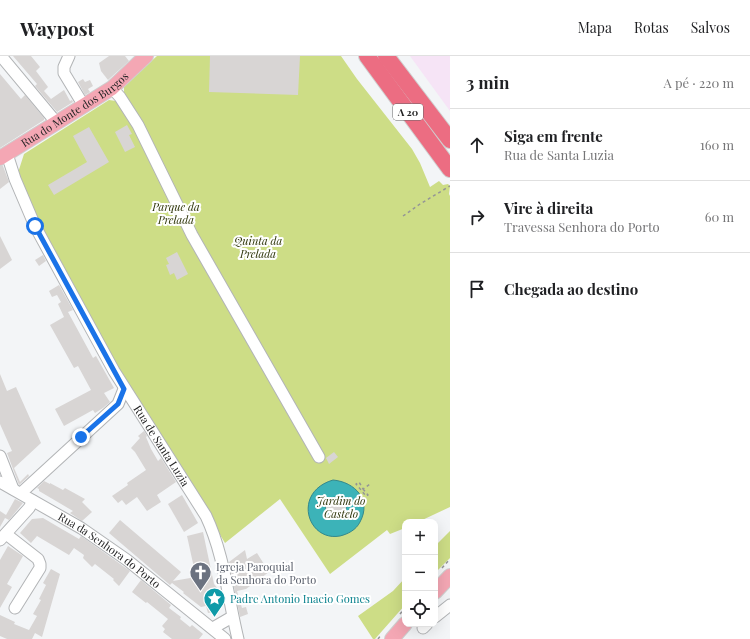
<!DOCTYPE html>
<html lang="pt">
<head>
<meta charset="utf-8">
<style>
  :root { --surface:#fff; --page:#f2f2f2; --text:#202124; --muted:#757577; --line:#e0e0e0 }
  body { margin:0; font-family:"Playfair Display",serif; background:var(--page); color:var(--text) }
  .controls { position:absolute; right:12px; bottom:12px; display:grid; overflow:hidden; border-radius:8px; box-shadow:0 4px 16px #0002 }
  .controls button { width:36px; height:36px; display:grid; place-items:center; padding:0; border:0; border-bottom:1px solid var(--line); background:var(--surface); color:var(--text); font:20px sans-serif }
  .stop { position:absolute; width:12px; height:12px; margin:-9px; border:3px solid #1a73e8; border-radius:50%; background:#fff }
  .stop.end { background:#1a73e8; border-color:#fff; box-shadow:0 1px 4px #0008 }
  .list { margin:0; padding:0; list-style:none }
  h2 { display:flex; justify-content:space-between; align-items:center; height:52px; margin:0; padding:0 16px; font-size:17px }
  h2 small { font-size:13px; font-weight:400; color:var(--muted) }
  .list li { display:grid; grid-template-columns:26px 1fr auto; gap:12px; align-items:center; box-sizing:border-box; height:72px; padding:0 16px; border-top:1px solid var(--line) }
  .list b { display:block; font-size:15px; white-space:nowrap }
  .list p { margin:0; font-size:13px; white-space:nowrap; color:var(--muted) }
  .list em { font-size:13px; font-style:normal; color:var(--muted) }
  .icon { flex:none; width:22px; height:22px; fill:none; stroke:currentColor; stroke-width:2; stroke-linecap:round; stroke-linejoin:round }
  .map { position:relative; flex:none; width:450px; height:583px; overflow:hidden }
  header { display:flex; align-items:center; gap:24px; box-sizing:border-box; height:56px; padding:0 20px; background:var(--surface); border-bottom:1px solid var(--line) }
  header strong { font-size:19px }
  nav { display:flex; gap:22px; margin-inline-start:auto; font-size:14px }
  main { display:flex }
  aside { flex:1; background:var(--surface) }
  .map>svg:first-child { display:block }
  .medical { fill:#f6e4f6 }
  .green { fill:#cddd86 }
  .water { fill:#3cb3b8; stroke:#34888c; fill-rule:evenodd }
  .building { fill:#d8d5d4 }
  .lines { fill:none; stroke-linecap:round; stroke-linejoin:round }
  .minor-casing { stroke:#b2b4b6; stroke-width:13 }
  .major-casing { stroke:#cfcfcf; stroke-width:16 }
  .highway-casing { stroke:#cfcfcf; stroke-width:18 }
  .path { stroke:#949596; stroke-width:1.5; stroke-dasharray:3 3; stroke-linecap:butt }
  .minor { stroke:#fff; stroke-width:11 }
  .major { stroke:#f4a7b4; stroke-width:14 }
  .highway { stroke:#ec6d82; stroke-width:16 }
  .route { stroke:#1a73e8; stroke-width:5 }
  .labels { text-anchor:middle; stroke-width:4; stroke-linejoin:round; paint-order:stroke }
  .shield { fill:#fff; stroke:#656566; stroke-width:1 }
  .shield-label { font-size:10px; font-weight:bold; fill:#232324 }
  .street-label { font-size:11px; fill:#232324; stroke:#fff }
  .park-label { font-size:11px; font-style:italic; fill:#2e3509; stroke:#fff }
  .worship-label { font-size:11px; fill:#5b616d; stroke:#fff; text-anchor:start }
  .culture-label { font-size:11px; fill:#0d838f; stroke:#fff; text-anchor:start }
</style>
</head>
<body>
<header>
<strong>Waypost</strong>
<nav><a>Mapa</a><a>Rotas</a><a>Salvos</a></nav>
</header>
<main>
<div class="map">
<svg width="450" height="583" viewBox="0 0 450 583">
  <rect width="100%" height="100%" fill="#f3f5f7"/>
  <polygon class="medical" points="410,0 450,0 450,55"/>
  <g class="green">
    <path d="M157,0H341L357,23L412,93L420,107L430,131L439,125L443,129L448,128L450,130L449,138L450,140V451L418,466H405V472L390,478L387,474L330,518L280,443L225,487C195,436 162,387 132,337C90,268 54,195 16,123L24,98L109,44L116,45L124,38V30Z"/>
    <polygon points="450,475 450,502 435,517 435,490"/>
    <polygon points="405,522 405,549 375,583 373,583 358,560 393,535"/>
  </g>
  <path class="water" d="M333,424C355,426 372,444 360,466C356,474 348,478 340,480C307,486 292,436 333,424ZM334,441C342,441 349,447 345,456C337,473 313,449 334,441Z"/>
  <g class="building">
    <polygon points="13,0 31,0 40,11 36,15 48,31 44,35 51,43 64,34 70,45 72,44 73,46 57,56 35,30 37,28"/>
    <polygon points="109,0 125,0 129,5 108,24 101,15 99,7"/>
    <polygon points="210,0 300,0 298,39 209,36"/>
    <polygon points="0,18 21,43 25,39 44,62 44,64 0,92"/>
    <polygon points="83,23 85,26 90,24 93,30 88,33 90,36 85,39 78,26"/>
    <polygon points="127,69 132,78 129,79 135,91 125,96 115,76"/>
    <polygon points="89,71 109,106 54,139 48,129 87,106 73,80"/>
    <polygon points="0,110 3,110 9,126 0,133"/>
    <polygon points="0,180 12,204 0,213"/>
    <polygon points="177,196 188,218 177,224 174,217 170,219 166,209 169,208 166,202"/>
    <polygon points="43,199 46,205 39,210 35,204"/>
    <polygon points="59,229 73,254 68,256 93,302 96,300 114,332 104,337 110,346 103,352 95,357 93,354 64,370 55,353 91,334 78,310 74,312 50,269 64,261 58,248 61,246 57,239 52,241 49,235"/>
    <polygon points="0,318 7,335 16,331 41,387 14,412 20,426 28,418 29,420 19,429 7,397 12,395 0,368"/>
    <polygon points="144,375 147,380 146,381 151,393 158,405 161,402 176,426 157,439 161,446 147,455 137,441 126,449 122,444 118,447 112,440 128,429 127,427 146,414 135,396 131,392 140,382 138,380"/>
    <polygon points="334,396 338,401 329,408 326,402"/>
    <polygon points="44,425 50,428 50,427 63,434 65,432 85,443 82,446 92,456 82,465 70,457 73,455 39,435 39,433 37,432"/>
    <polygon points="182,439 198,467 184,476 168,448"/>
    <circle cx="336" cy="451" r="10"/>
    <polygon points="15,443 23,447 9,464 5,462 0,471 0,455 6,459"/>
    <polygon points="43,462 79,483 81,480 130,515 119,530 113,524 114,523 95,508 92,511 83,502 84,499 74,492 69,499 37,480 31,487 20,477 32,463"/>
    <polygon points="120,464 181,516 173,525 196,521 187,480 203,476 214,528 218,533 216,535 220,555 208,557 206,550 201,551 183,537 184,536 172,527 170,529 109,477"/>
    <polygon points="8,490 23,500 7,528 12,531 0,552 0,504"/>
    <polygon points="245,494 247,503 257,497 269,516 246,533 237,535 242,552 246,551 248,558 240,561 229,506"/>
    <polygon points="51,513 60,518 42,581 35,577 32,583 7,583 0,580 0,559 15,566 14,568 29,574 37,560 33,558 41,544 39,543 46,529 43,527"/>
    <polygon points="141,524 171,549 169,552 181,561 180,563 190,571 192,569 203,578 199,583 172,583 163,576 165,573 162,570 168,563 147,546 146,547 132,536"/>
  </g>
  <g class="lines">
    <defs>
      <g id="minor">
        <polyline points="1,0 56,66"/>
        <polyline points="69,0 64,11 64,17 84,50"/>
        <polyline points="112,32 120,41 138,69 192,179 319,401"/>
        <path id="s1" d="M7,98L15,123L35,170L114,315L206,460C224,498 228,542 238,583"/>
        <polyline points="0,400 13,433"/>
        <path id="s2" d="M0,426L81,472L127,504L225,583"/>
        <polyline points="21,437 118,348 124,333"/>
        <polyline points="6,478 38,503 40,508 40,512 15,552"/>
        <polyline points="0,484 29,452 33,445"/>
        <polyline points="435,561 450,549"/>
        <polyline points="213,572 232,561"/>
        <polyline points="423,572 427,568"/>
      </g>
      <g id="major">
        <path id="s3" d="M0,102L112,32L146,0"/>
        <polyline points="435,536 450,520"/>
        <polyline points="392,583 405,568"/>
      </g>
      <g id="highway">
        <polyline points="367,0 450,113"/>
        <polyline points="386,0 450,84"/>
      </g>
    </defs>
    <use href="#minor" class="minor-casing"/>
    <use href="#major" class="major-casing"/>
    <use href="#highway" class="highway-casing"/>
    <g class="path">
      <polyline points="403,160 420,148 450,130"/>
      <polyline points="363,433 368,439 366,440 356,428 359,426 363,433 370,428"/>
      <polyline points="442,512 450,503"/>
      <polyline points="400,558 405,552"/>
      <polyline points="378,583 381,579"/>
    </g>
    <use href="#minor" class="minor"/>
    <use href="#major" class="major"/>
    <use href="#highway" class="highway"/>
  </g>
  <g class="lines">
    <polyline class="route" points="35,170 124,333 118,348 81,381"/>
  </g>
  <defs>
    <symbol id="church-pin" viewBox="-11 -11 22 30"><path d="M0 17L-7.5 6A9.5 9.5 0 1 1 7.5 6Z" fill="#6b7280" stroke="#fff"/><path d="M-1.2-6h2.4v3.5h3.3v2.4h-3.3V6h-2.4V-.1h-3.3v-2.4h3.3Z" fill="#fff"/></symbol>
    <symbol id="sight-pin" viewBox="-11 -11 22 30"><path d="M0 17L-7.5 6A9.5 9.5 0 1 1 7.5 6Z" fill="#0f9aa8" stroke="#fff"/><path d="M0-6L1.8-2.2L6-1.7L2.9 1.2L3.7 5.4L0 3.3L-3.7 5.4L-2.9 1.2L-6-1.7L-1.8-2.2Z" fill="#fff"/></symbol>
  </defs>
  <g fill-rule="evenodd">
    <use href="#church-pin" x="188" y="504" width="25" height="34"/>
    <use href="#sight-pin" x="202" y="530" width="25" height="34"/>
  </g>
  <g class="labels">
    <rect class="shield" x="393" y="48" width="30" height="16" rx="3"/>
    <g class="shield-label">
      <text x="408" y="60">A 20</text>
    </g>
    <g class="street-label">
      <text dy="4" stroke="none"><textPath href="#s3" startOffset="89">Rua do Monte dos Burgos</textPath></text>
      <text dy="4" stroke="none"><textPath href="#s1" startOffset="331">Rua de Santa Luzia</textPath></text>
      <text dy="4" stroke="none"><textPath href="#s2" startOffset="129">Rua da Senhora do Porto</textPath></text>
    </g>
    <g class="park-label">
      <text x="176" y="155">Parque da<tspan x="176" dy="13">Prelada</tspan></text>
      <text x="258" y="189">Quinta da<tspan x="258" dy="13">Prelada</tspan></text>
      <text x="341" y="449">Jardim do<tspan x="341" dy="13">Castelo</tspan></text>
    </g>
    <g class="worship-label">
      <text x="216" y="515">Igreja Paroquial<tspan x="216" dy="13">da Senhora do Porto</tspan></text>
    </g>
    <g class="culture-label">
      <text x="230" y="547">Padre Antonio Inacio Gomes</text>
    </g>
  </g>
</svg>
<div class="controls">
<button>+</button>
<button>−</button>
<button><svg class="icon" aria-label="locate" viewBox="0 0 24 24"><circle cx="12" cy="12" r="6"/><path d="M12 2v4M12 18v4M2 12h4M18 12h4"/></svg></button>
</div>
<div class="stop" style="left:35px;top:170px"></div>
<div class="stop end" style="left:81px;top:381px"></div>
</div>
<aside>
<h2>3 min<small>A pé · 220 m</small></h2>
<ul class="list">
<li><svg class="icon" aria-label="ahead" viewBox="0 0 24 24"><path d="M12 20V5M6 11l6-6 6 6"/></svg><div><b>Siga em frente</b><p>Rua de Santa Luzia</p></div><em>160 m</em></li>
<li><svg class="icon" aria-label="right" viewBox="0 0 24 24"><path d="M7 20v-9h11M14 6l5 5-5 5"/></svg><div><b>Vire à direita</b><p>Travessa Senhora do Porto</p></div><em>60 m</em></li>
<li><svg class="icon" aria-label="arrive" viewBox="0 0 24 24"><path d="M6 21V4h12l-3 4 3 4H6"/></svg><div><b>Chegada ao destino</b></div></li>
</ul>
</aside>
</main>
</body>
</html>
